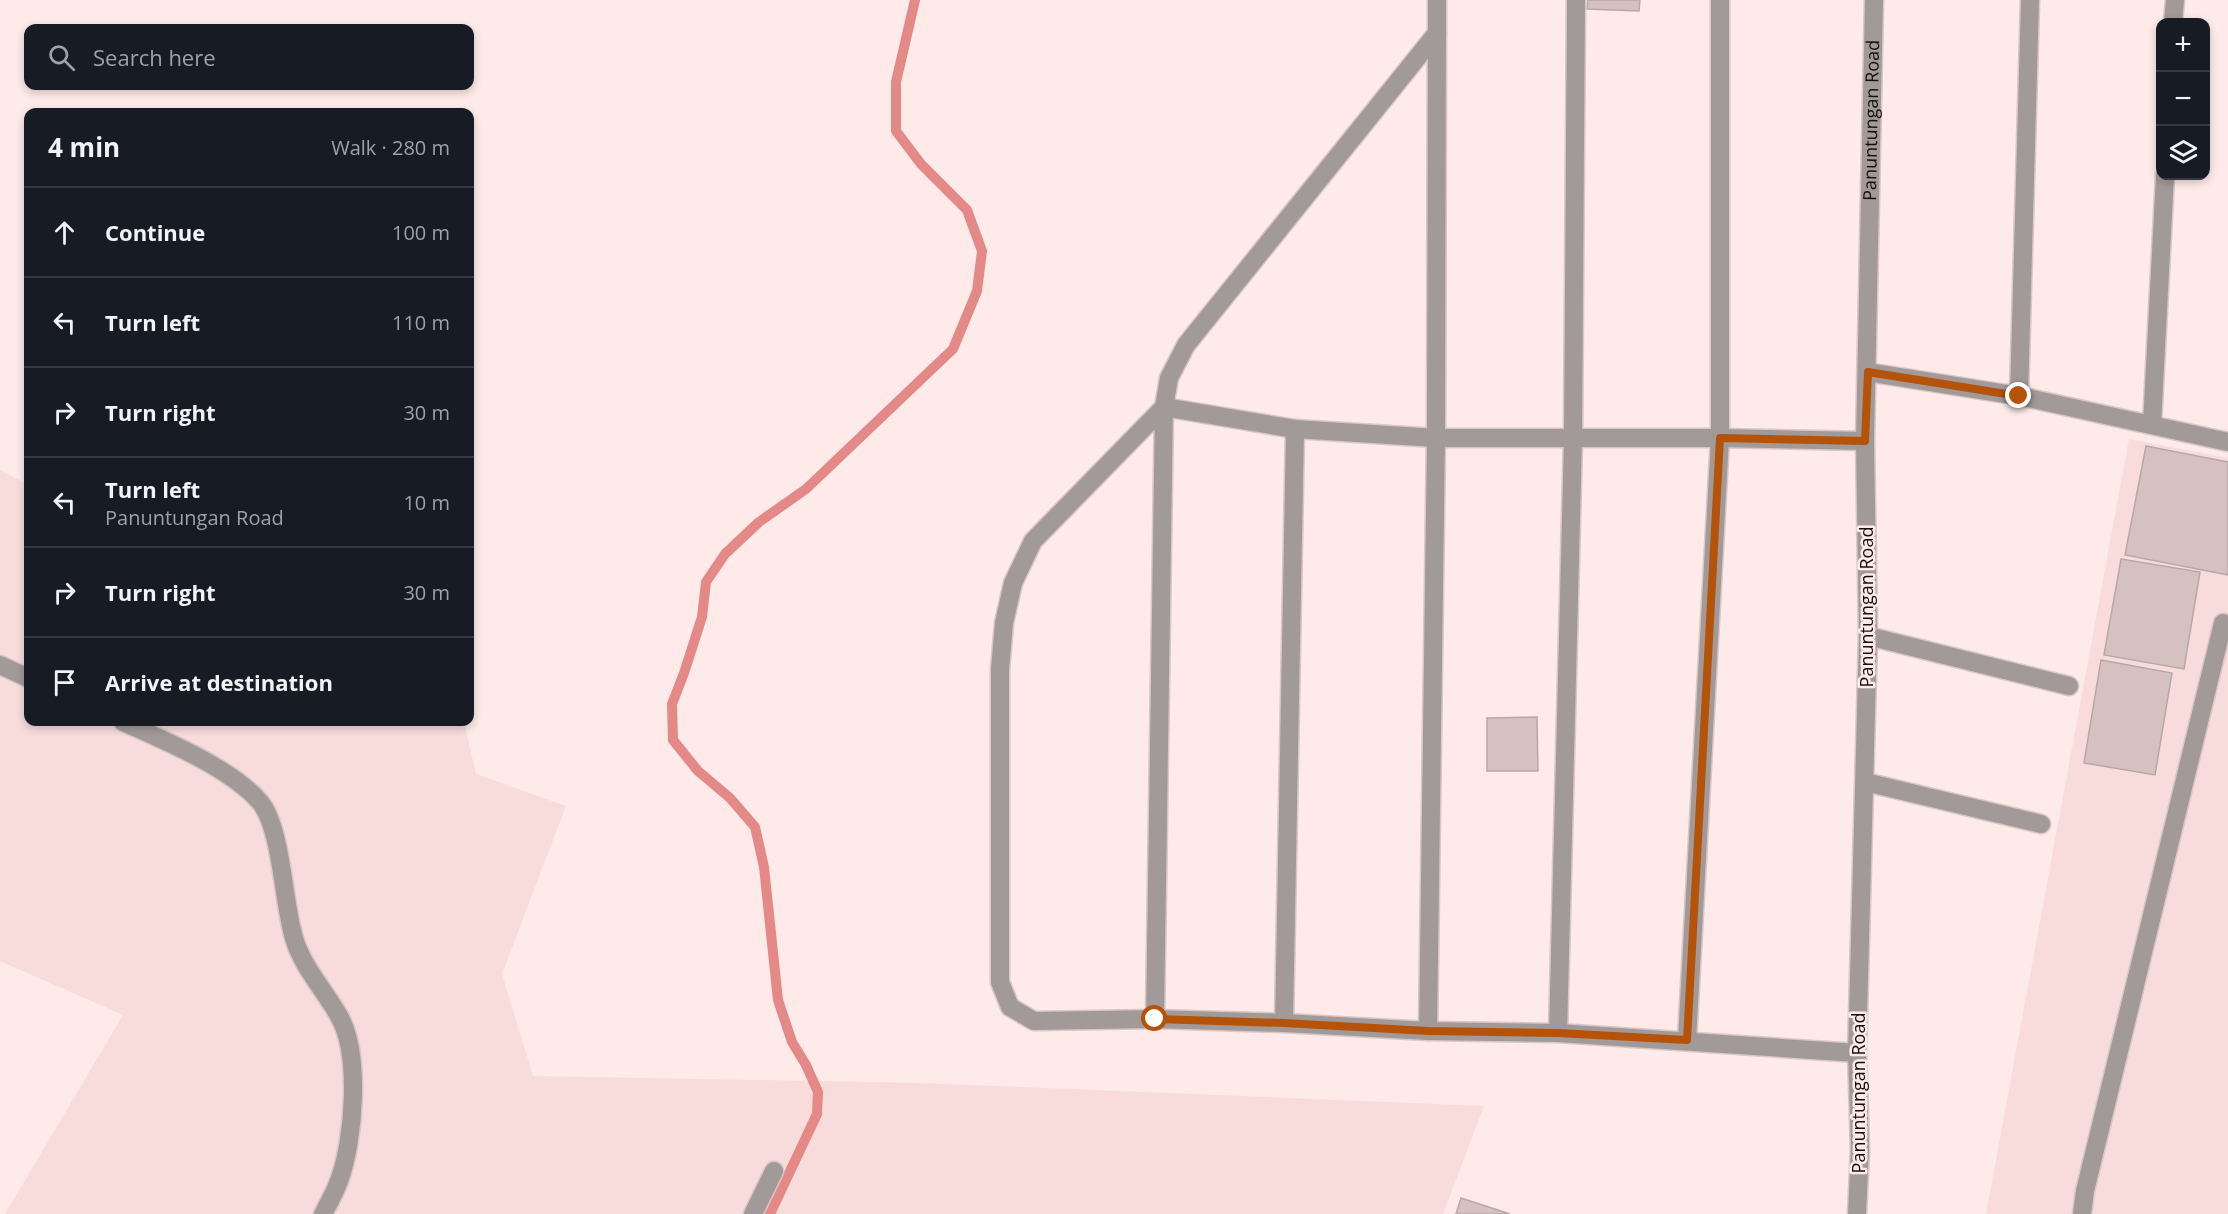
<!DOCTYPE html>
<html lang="en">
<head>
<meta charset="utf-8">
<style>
  :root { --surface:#171b24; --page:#20242c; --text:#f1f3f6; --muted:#9ea1a6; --line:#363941 }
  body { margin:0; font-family:"Open Sans",sans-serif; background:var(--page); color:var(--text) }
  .controls { position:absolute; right:18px; top:18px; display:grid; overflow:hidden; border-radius:12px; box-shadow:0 3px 9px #0003 }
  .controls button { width:54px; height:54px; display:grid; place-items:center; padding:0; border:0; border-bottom:2px solid var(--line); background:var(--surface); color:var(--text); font:30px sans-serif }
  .stop { position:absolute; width:18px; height:18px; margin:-14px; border:4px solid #b45309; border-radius:50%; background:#fff }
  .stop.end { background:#b45309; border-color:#fff; box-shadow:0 2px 6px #0008 }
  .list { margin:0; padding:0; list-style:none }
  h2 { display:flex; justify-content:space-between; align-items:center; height:78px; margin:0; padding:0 24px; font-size:26px }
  h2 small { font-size:20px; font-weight:400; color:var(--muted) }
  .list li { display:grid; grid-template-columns:39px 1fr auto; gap:18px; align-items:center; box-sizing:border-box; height:90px; padding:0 24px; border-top:2px solid var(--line) }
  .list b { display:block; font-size:22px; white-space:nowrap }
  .list p { margin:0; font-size:20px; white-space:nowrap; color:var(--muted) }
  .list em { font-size:20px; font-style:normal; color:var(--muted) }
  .icon { flex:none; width:33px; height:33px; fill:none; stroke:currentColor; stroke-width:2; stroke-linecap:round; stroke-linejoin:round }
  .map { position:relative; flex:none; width:2228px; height:1214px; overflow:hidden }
  .search { position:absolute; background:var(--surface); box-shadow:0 3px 9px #0003; left:24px; top:24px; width:450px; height:66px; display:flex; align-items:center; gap:15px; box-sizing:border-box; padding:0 21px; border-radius:12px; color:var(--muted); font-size:22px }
  .panel { position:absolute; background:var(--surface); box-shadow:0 3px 9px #0003; left:24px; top:108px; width:450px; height:618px; border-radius:12px }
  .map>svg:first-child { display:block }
  .built { fill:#f7dcdb }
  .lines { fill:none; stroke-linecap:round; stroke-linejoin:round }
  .stream { stroke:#e48988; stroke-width:10 }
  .building { fill:#d4c1c0; stroke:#b9a7a6; stroke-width:1.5 }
  .minor-casing { stroke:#d8c7c6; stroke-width:21 }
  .minor { stroke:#a29a99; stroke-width:18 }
  .route { stroke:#b45309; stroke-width:8 }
  .labels { text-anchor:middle; stroke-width:5; stroke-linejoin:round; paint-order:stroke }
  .street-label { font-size:18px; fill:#150e0e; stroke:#fdeae9 }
</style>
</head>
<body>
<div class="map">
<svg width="2228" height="1214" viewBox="0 0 2228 1214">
  <rect width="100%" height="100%" fill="#fdeae9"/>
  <g class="built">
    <polygon points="2129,439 2228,458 2228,1214 1986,1214"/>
    <polygon points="0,470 28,485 28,722 464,722 476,774 566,806 502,974 533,1076 922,1083 1484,1106 1443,1214 5,1214 123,1015 0,961"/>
  </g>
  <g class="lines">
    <polyline class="stream" points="770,1214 817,1114 818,1092 806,1065 792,1042 778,1000 764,867 755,827 730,798 698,771 673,740 672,704 684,673 702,617 706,582 725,554 759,522 806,489 953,349 977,291 982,251 967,210 921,164 896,131 896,82 915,0"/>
  </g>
  <g class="building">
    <polygon points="1588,0 1640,0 1639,11 1587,9"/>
    <polygon points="2146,446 2228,462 2228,575 2125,555"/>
    <polygon points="2121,559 2200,572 2184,669 2104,655"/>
    <polygon points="2101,660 2172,673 2155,775 2084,763"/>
    <polygon points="1537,717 1538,771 1487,771 1487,718"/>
    <polygon points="1461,1198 1510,1214 1456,1214"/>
  </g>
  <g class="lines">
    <defs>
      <g id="minor">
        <polyline points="2173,22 2175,0"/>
        <polyline points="1437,33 1186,345 1169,378 1164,407 1033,541 1013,583 1004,623 1000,670 1000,982 1010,1007 1034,1021 1155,1019 1284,1023 1428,1031 1558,1033 1857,1053"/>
        <polyline points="1867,372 2019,396 2228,442"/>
        <polyline points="2019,396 2030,0"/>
        <polyline points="2152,424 2165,176"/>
        <polyline points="1868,636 2069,686"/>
        <polyline points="0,665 28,678"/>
        <path d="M123,722C164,740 231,768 260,802C282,828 283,903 294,938C302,966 325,991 339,1016C361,1054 354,1141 339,1181C335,1192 329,1203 323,1214"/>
        <polyline points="1865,782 2041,824"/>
        <polyline points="1155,1019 1164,407 1295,429 1436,438 1720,438 1865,441"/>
        <polyline points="1284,1023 1295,429"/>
        <polyline points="1428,1031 1436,438 1437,0"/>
        <polyline points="1558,1033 1573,439 1576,0"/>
        <polyline points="1687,1040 1720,438 1720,0"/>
        <polyline points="753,1214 774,1171"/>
        <path id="s1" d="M1857,1214L1860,1149L1857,1053L1868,636L1865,441L1874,0"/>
        <polyline points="2082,1214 2085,1191 2223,623"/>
      </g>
    </defs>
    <use href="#minor" class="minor-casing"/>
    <use href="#minor" class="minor"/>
  </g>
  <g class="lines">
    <polyline class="route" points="1155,1019 1284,1023 1428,1031 1558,1033 1687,1040 1720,438 1865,441 1868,372 2019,396"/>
  </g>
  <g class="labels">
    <g class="street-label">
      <text dy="6" stroke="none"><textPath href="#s1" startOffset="1094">Panuntungan Road</textPath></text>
      <text transform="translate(1867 607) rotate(-90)" y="6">Panuntungan Road</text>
      <text transform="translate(1859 1093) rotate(-90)" y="6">Panuntungan Road</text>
    </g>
  </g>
</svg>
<div class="controls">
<button>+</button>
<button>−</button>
<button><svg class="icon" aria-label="layers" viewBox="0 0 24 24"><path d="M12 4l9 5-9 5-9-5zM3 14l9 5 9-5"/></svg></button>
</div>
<div class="stop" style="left:1155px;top:1019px"></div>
<div class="stop end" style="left:2019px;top:396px"></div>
<div class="search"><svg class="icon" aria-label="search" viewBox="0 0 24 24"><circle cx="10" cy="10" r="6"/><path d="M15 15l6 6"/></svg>Search here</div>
<section class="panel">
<h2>4 min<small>Walk · 280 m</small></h2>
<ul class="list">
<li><svg class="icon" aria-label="ahead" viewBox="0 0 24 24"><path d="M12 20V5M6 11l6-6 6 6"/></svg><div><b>Continue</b></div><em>100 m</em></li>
<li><svg class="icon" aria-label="left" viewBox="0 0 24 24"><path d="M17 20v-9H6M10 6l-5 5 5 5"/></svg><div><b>Turn left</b></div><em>110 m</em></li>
<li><svg class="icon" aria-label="right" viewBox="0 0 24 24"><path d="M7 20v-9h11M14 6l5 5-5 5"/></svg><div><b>Turn right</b></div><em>30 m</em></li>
<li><svg class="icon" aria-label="left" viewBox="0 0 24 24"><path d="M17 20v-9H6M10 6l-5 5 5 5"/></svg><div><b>Turn left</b><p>Panuntungan Road</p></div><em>10 m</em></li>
<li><svg class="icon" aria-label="right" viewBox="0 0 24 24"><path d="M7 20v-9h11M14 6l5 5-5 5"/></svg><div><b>Turn right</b></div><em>30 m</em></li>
<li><svg class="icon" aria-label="arrive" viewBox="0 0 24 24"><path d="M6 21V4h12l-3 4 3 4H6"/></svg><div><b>Arrive at destination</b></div></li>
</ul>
</section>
</div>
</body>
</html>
